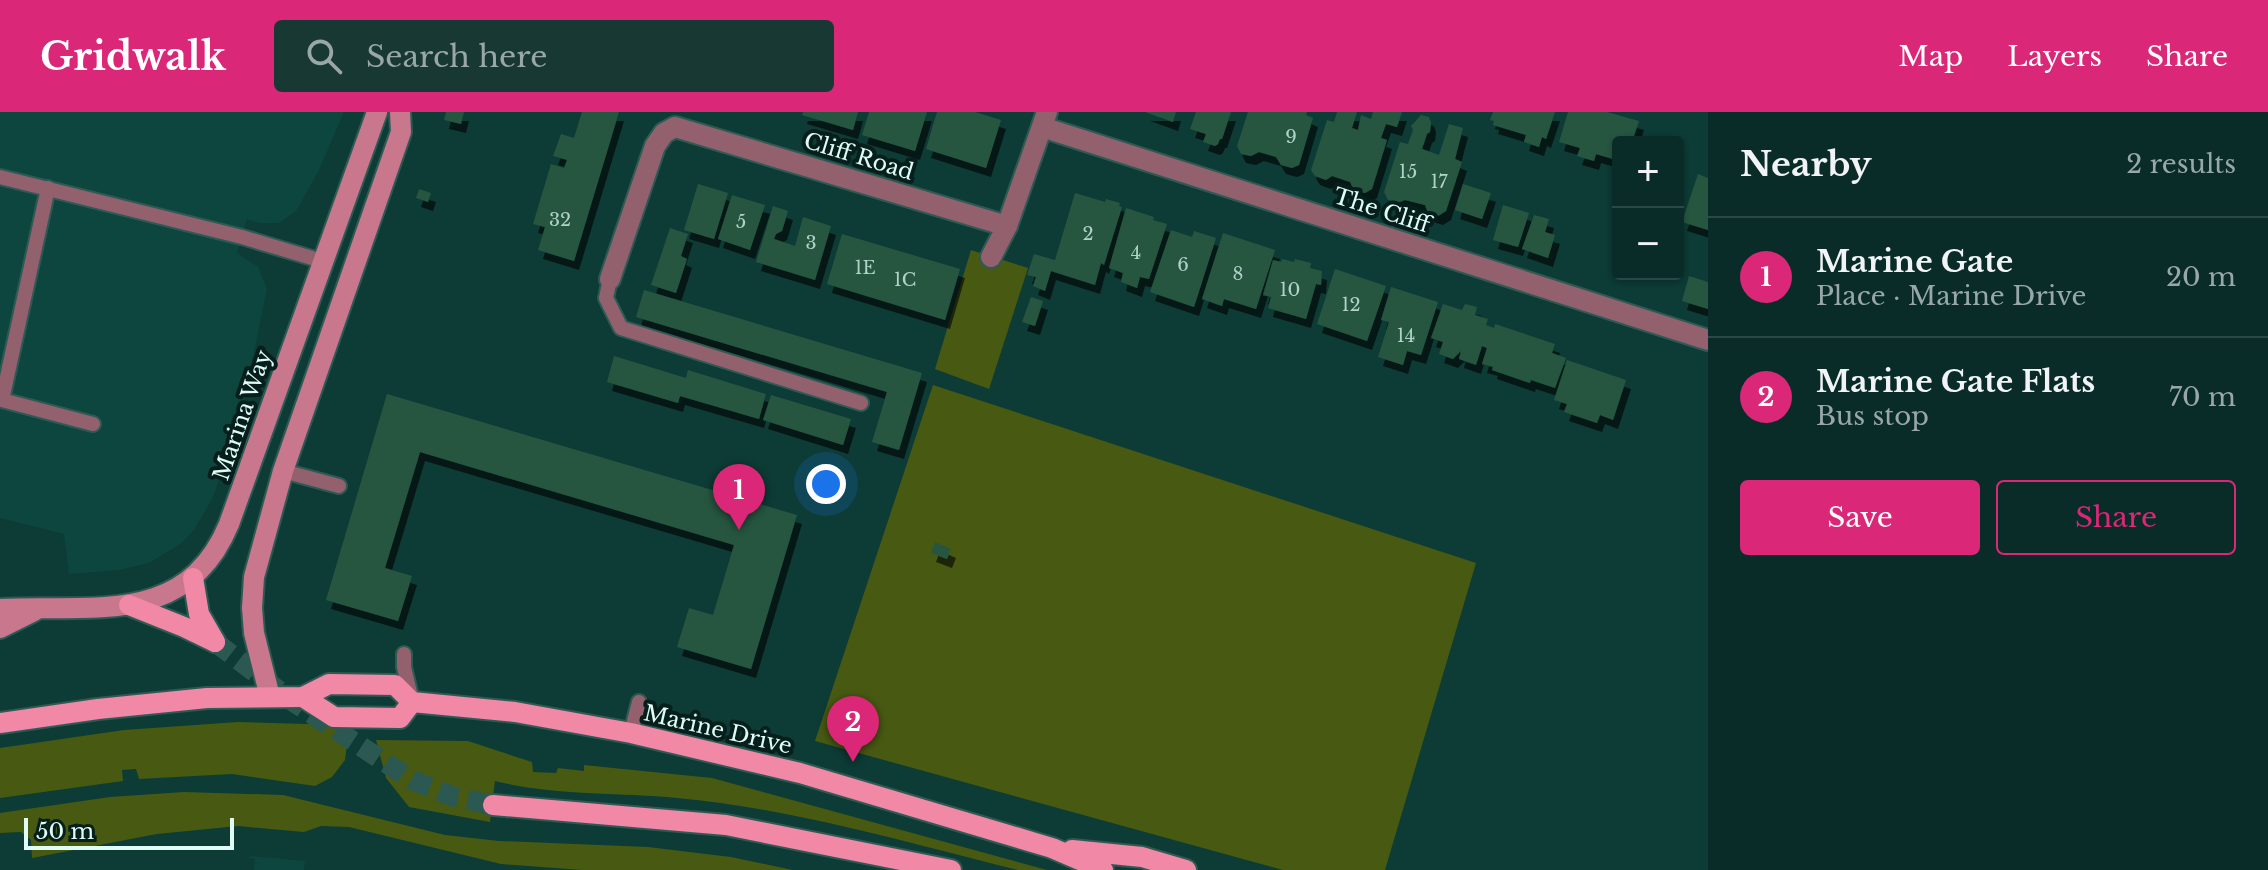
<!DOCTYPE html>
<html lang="en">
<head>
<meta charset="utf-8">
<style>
  :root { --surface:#0a2c28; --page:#183834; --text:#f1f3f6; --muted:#99a7a8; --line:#2a4845; --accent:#db2777 }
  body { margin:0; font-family:"Libre Baskerville",serif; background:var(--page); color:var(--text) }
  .controls { position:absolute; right:24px; top:24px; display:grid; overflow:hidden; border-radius:8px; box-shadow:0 2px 6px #0004 }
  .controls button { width:72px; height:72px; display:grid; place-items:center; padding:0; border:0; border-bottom:2px solid var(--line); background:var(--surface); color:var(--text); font:40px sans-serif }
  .scale { position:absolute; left:24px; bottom:20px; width:210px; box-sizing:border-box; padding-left:8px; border:4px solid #dffcf6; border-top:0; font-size:22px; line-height:28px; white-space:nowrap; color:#dffcf6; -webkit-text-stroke:6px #071f1c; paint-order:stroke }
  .you { position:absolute; left:826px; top:372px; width:28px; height:28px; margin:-20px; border:6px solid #fff; border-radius:50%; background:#1a73e8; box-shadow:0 0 0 12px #1a73e833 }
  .badge { display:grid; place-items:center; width:52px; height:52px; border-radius:50%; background:var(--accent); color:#fff; font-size:26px; font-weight:700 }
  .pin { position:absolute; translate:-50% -66px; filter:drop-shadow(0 2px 4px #0008) }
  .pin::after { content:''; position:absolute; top:42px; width:28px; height:24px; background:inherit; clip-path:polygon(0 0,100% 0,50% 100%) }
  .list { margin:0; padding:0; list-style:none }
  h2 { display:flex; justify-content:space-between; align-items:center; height:104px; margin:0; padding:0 32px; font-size:34px }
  h2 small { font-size:26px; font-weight:400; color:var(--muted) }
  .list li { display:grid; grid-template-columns:52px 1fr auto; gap:24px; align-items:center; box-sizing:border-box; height:120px; padding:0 32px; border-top:2px solid var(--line) }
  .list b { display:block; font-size:30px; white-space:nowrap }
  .list p { margin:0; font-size:26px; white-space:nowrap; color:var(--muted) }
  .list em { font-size:26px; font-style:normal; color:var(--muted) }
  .actions { display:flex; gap:16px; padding:24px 32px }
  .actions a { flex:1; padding:18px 0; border:2px solid var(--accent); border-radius:8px; text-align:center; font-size:28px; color:var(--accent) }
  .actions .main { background:var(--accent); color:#fff }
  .icon { flex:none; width:44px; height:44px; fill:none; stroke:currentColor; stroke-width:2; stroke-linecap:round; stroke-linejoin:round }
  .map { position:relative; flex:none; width:1708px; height:758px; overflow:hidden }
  header { display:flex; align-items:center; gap:48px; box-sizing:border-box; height:112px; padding:0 40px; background:var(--accent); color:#fff }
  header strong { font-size:38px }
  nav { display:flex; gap:44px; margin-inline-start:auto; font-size:28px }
  .search { width:560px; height:72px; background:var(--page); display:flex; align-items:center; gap:20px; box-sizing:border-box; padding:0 28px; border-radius:8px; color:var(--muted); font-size:30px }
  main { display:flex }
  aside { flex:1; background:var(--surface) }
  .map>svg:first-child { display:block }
  .built { fill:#0d463f }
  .green { fill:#485a12 }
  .building { fill:#275641; filter:url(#shadow) }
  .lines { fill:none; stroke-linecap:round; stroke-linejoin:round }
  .primary-tunnel { stroke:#2c5852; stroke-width:20; stroke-dasharray:20 10; stroke-linecap:butt }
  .lane-casing { stroke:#2f5a54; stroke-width:18 }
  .street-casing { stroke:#2f5a54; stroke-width:24 }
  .secondary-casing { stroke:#2f5a54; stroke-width:24 }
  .primary-casing { stroke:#2f5a54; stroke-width:24 }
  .lane { stroke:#93606d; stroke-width:14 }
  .street { stroke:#93606d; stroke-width:20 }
  .secondary { stroke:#c8778c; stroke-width:20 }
  .primary { stroke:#f188a5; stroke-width:20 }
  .labels { text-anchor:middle; stroke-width:8; stroke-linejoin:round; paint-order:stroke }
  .number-label { font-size:18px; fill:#b1d2c9 }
  .street-label { font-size:22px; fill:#dffcf6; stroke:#071f1c }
</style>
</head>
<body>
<header>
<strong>Gridwalk</strong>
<div class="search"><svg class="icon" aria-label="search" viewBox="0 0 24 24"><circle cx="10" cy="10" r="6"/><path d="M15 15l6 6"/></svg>Search here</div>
<nav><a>Map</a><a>Layers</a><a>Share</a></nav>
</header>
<main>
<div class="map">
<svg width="1708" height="758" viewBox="0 0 1708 758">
  <defs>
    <filter id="shadow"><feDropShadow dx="5" dy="9" stdDeviation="0" flood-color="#0009"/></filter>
  </defs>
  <rect width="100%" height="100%" fill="#0d3b35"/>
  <g class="built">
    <polygon points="0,0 344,0 318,60 296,99 279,111 259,111 247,107 237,141 258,155 267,177 244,288 231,336 212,387 194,418 182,431 149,451 119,458 69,462 64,422 0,406"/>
    <polygon points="252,744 305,749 304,758 254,758 255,747 248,746"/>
  </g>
  <g class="green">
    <polygon points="971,138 1028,156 989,277 935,257"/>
    <polygon points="933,273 1476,451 1385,758 1283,758 815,629"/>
    <polygon points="238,610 341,613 348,623 345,648 332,665 315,674 232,662 139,667 136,657 122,658 123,669 0,686 0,636 124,618"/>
    <path d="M376,628L468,629L532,650L533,660L556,661L558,656L584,659V653L712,666L1047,758H1018C908,731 790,696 677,686C616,680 555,684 495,669L490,710L409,695L386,666Z"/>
    <polygon points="184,680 283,683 445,723 499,729 648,735 731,745 793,758 582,758 501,752 349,715 321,714 304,720 238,714 157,722 32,746 31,728 21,720 0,721 0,701 110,685"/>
  </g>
  <g class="building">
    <polygon points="446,0 464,0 461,12 444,8"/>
    <polygon points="582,0 619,0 574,149 538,138 545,115 533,112 551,52 564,56 567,48 553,44 561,22 574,26"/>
    <polygon points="803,0 858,0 853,18 802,3"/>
    <polygon points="869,0 927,0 915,39 862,23"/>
    <polygon points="937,0 975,0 1001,8 986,56 926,37"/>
    <polygon points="1145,0 1176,0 1173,10"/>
    <polygon points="1196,0 1231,0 1222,27 1220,27 1218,32 1215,34 1203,30 1206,22 1190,17"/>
    <polygon points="1248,0 1307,0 1306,3 1313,6 1299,53 1292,56 1281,53 1276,45 1259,40 1251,44 1241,42 1237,34"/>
    <polygon points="1337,0 1357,0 1352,16 1358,18 1361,3 1371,7 1373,0 1402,0 1397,15 1386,12 1381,26 1387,28 1372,77 1365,81 1354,78 1350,70 1332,64 1326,68 1315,64 1311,58 1327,8 1334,10"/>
    <polygon points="1493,0 1555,0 1546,27 1542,25 1539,35 1524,30 1526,23 1493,13 1494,9 1490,8"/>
    <polygon points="1568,0 1607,0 1639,9 1632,30 1618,30 1613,47 1596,42 1594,49 1577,44 1580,36 1559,30"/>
    <polygon points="1421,3 1429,5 1431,11 1430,20 1427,22 1422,37 1439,43 1449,12 1463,16 1455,47 1462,50 1446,99 1438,104 1428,101 1425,93 1405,88 1398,91 1388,88 1384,80 1400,30 1408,32 1413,18 1411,14"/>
    <polygon points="1698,62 1708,66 1708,118 1682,110"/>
    <polygon points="698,72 728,81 714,127 684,118"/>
    <polygon points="1463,72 1491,81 1482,107 1455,98"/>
    <polygon points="419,77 431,81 428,90 416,86"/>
    <polygon points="1075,81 1105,90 1106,87 1120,91 1119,94 1122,95 1104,153 1101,151 1095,173 1051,159 1045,179 1033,174 1036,165 1027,163 1034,142 1055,148"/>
    <polygon points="732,83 765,93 750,138 718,127"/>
    <polygon points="1503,93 1529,101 1518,135 1493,128"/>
    <polygon points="773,94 788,99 782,119 776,122 774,127 795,134 803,105 831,114 815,168 756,150"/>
    <polygon points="1126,96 1154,105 1153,108 1167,112 1149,167 1140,165 1137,176 1121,170 1123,161 1109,156"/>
    <polygon points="1534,103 1549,107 1545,120 1555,123 1548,146 1522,137"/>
    <polygon points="670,116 688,122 681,144 687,147 676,181 651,173"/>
    <polygon points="1171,118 1192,125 1194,119 1216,126 1194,195 1150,180"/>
    <polygon points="1223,121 1275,138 1256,197 1224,187 1222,194 1202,187"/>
    <polygon points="842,122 960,157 945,208 827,172"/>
    <polygon points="1282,147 1294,150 1295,147 1311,151 1310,156 1322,159 1321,173 1316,172 1306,207 1268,196 1271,185 1263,183 1273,148 1281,150"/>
    <polygon points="1335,157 1386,174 1367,229 1317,212"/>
    <polygon points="1689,164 1708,170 1708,197 1682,189"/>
    <polygon points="1391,175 1438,190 1421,243 1407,239 1403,253 1378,245 1389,210 1381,208"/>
    <polygon points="644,178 922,261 899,338 872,330 887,280 636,205"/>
    <polygon points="1031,185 1043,189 1035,214 1022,210"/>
    <polygon points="1443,192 1462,198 1465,192 1477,195 1475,203 1488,207 1486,213 1494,216 1495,212 1555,232 1552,241 1566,246 1555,276 1531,268 1530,271 1492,258 1493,255 1482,252 1487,236 1482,234 1476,253 1459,247 1461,239 1453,247 1439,242 1443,230 1431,226"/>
    <polygon points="614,244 686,266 688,258 766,282 759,307 680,284 678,291 607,270"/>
    <polygon points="1567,248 1626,268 1613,308 1600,303 1597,311 1564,300 1567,292 1554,288"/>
    <polygon points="387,282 797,403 751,557 677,535 689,496 713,503 734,433 420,340 385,456 412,464 398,509 326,488"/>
    <polygon points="771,283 851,307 843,333 763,308"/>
    <polygon points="935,430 951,437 947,447 931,441"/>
  </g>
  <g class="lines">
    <polyline class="primary-tunnel" points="215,530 295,591 412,668 454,685 493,693"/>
    <defs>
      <g id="lane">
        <polyline points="0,65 242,125 322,149"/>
        <polyline points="48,76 2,288 93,312"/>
        <polyline points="610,167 606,186 621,216 861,291"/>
        <polyline points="283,359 339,374"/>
        <polyline points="404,542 404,555 412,589"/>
        <polyline points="631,621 639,590"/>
      </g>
      <g id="street">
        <polyline points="1042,15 1708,228"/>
        <polyline points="991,145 1007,114 1047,0"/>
        <polyline points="610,167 655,34 664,21 675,15 1007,114"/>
      </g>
      <g id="secondary">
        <path d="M0,497C92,492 186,516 229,412L377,0"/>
        <polyline points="0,516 34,499"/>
        <polyline points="270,585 254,521 252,496 254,465 283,359 401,20 400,0"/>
      </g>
      <g id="primary">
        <polyline points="193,466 199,502 215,530"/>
        <polyline points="129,493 184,515 215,530"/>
        <polyline points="303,585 334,605 400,606 412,590"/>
        <polyline points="0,611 98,597 207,586 303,585 329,572 395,573 412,590 515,600 631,621 800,661 1052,736 1103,758"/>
        <polyline points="493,693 726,713 951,758"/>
        <polyline points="1072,738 1142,745 1186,758"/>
      </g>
    </defs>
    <use href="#lane" class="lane-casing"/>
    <use href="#street" class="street-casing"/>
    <use href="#secondary" class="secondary-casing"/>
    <use href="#primary" class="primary-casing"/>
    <use href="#lane" class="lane"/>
    <use href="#street" class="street"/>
    <use href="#secondary" class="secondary"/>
    <use href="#primary" class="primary"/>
  </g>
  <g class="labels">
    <g class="number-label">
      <text x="1291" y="31">9</text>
      <text x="1408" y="66">15</text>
      <text x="1439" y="76">17</text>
      <text x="560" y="114">32</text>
      <text x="741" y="116">5</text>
      <text x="1088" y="128">2</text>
      <text x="811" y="137">3</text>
      <text x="1136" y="147">4</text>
      <text x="1183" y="159">6</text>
      <text x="865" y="162">1E</text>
      <text x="1238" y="168">8</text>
      <text x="905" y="174">1C</text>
      <text x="1290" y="184">10</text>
      <text x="1351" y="199">12</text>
      <text x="1406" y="230">14</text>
    </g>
    <g class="street-label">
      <text transform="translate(859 44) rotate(17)" y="8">Cliff Road</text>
      <text transform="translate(1382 98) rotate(18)" y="8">The Cliff</text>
      <text transform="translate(242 303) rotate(-71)" y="8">Marina Way</text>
      <text transform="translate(718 617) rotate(13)" y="8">Marine Drive</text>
    </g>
  </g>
</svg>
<div class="controls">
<button>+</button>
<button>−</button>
</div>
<div class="scale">50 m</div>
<div class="you"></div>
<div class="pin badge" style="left:739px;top:418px">1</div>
<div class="pin badge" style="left:853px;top:650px">2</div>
</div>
<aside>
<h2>Nearby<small>2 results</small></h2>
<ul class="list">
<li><span class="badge">1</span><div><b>Marine Gate</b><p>Place · Marine Drive</p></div><em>20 m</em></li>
<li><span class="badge">2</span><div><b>Marine Gate Flats</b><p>Bus stop</p></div><em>70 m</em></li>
</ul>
<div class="actions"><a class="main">Save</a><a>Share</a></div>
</aside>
</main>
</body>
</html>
